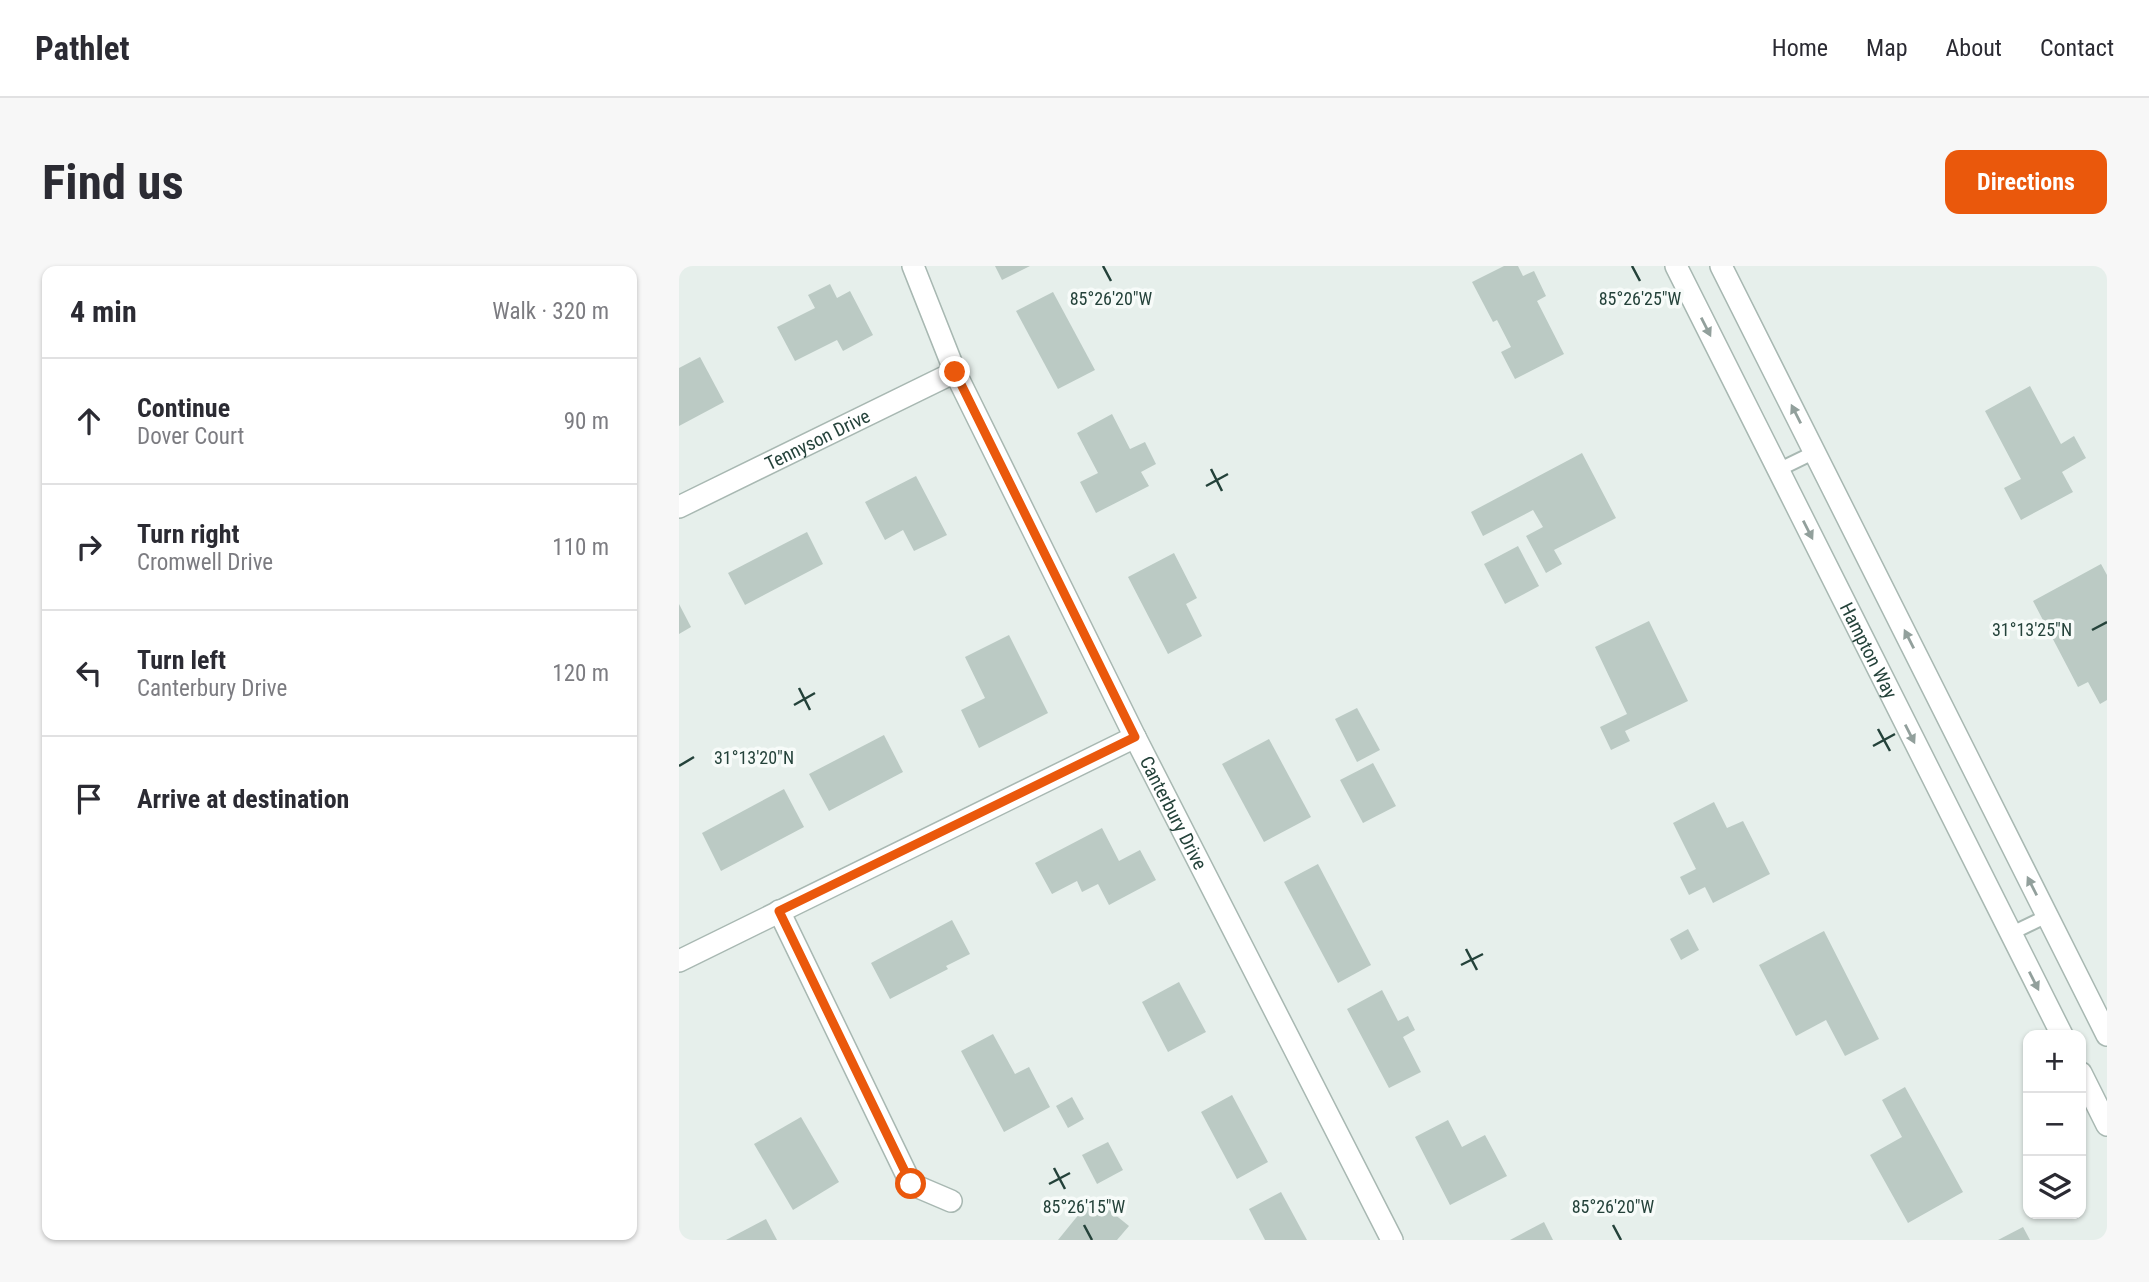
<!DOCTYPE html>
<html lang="en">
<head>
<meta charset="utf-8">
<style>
  :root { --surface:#fff; --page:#f7f7f7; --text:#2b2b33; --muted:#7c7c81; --line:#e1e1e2; --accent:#ea580c }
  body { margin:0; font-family:"Roboto Condensed",sans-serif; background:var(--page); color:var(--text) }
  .controls { position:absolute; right:21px; bottom:21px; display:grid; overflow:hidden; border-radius:14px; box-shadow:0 2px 5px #0004 }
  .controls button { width:63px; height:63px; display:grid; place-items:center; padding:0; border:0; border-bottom:2px solid var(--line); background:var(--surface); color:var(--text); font:35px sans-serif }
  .stop { position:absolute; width:21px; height:21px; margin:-16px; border:5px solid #ea580c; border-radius:50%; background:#fff }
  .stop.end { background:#ea580c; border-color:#fff; box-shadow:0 2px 7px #0008 }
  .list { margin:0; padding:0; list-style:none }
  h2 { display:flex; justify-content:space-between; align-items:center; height:91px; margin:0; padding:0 28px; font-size:30px }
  h2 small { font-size:23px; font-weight:400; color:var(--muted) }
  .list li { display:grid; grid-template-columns:46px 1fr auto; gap:21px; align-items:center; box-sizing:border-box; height:126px; padding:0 28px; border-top:2px solid var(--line) }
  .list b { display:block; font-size:26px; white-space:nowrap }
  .list p { margin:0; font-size:23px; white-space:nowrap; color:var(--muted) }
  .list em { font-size:23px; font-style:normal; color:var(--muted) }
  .icon { flex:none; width:38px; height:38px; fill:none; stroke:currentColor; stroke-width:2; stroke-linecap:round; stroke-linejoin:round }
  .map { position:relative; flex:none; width:1428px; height:974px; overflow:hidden; border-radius:14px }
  header { display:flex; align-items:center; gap:42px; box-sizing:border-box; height:98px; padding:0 35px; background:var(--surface); border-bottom:2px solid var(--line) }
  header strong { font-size:33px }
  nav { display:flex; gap:38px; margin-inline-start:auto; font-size:24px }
  .intro { display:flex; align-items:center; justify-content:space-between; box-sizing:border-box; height:168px; padding:0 42px }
  h1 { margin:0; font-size:49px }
  .button { padding:18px 32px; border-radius:14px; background:var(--accent); color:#fff; font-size:24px; font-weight:700 }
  main { display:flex; gap:42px; padding:0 42px }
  aside { flex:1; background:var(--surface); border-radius:14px; box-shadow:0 2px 5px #0004 }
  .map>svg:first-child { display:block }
  .building { fill:#bbcac4 }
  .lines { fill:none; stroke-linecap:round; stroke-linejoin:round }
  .service-casing { stroke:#a8b8b2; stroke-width:16 }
  .minor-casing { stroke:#a8b8b2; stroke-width:24 }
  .service { stroke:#fff; stroke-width:12 }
  .minor { stroke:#fff; stroke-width:21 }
  .oneway { fill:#92a09c }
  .route { stroke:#ea580c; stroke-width:9 }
  .ticks { fill:none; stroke:#24423a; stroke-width:2.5 }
  .labels { text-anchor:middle; stroke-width:7; stroke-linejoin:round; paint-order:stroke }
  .street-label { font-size:19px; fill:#24423a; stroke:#f7fbf9 }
  .ticks-label { font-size:18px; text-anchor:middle; fill:#24423a; stroke:#f7fbf9; stroke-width:7; stroke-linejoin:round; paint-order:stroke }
</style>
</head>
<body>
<header>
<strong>Pathlet</strong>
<nav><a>Home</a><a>Map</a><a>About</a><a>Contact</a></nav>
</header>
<div class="intro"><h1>Find us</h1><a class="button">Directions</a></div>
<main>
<aside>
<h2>4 min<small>Walk · 320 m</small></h2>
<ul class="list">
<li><svg class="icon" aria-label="ahead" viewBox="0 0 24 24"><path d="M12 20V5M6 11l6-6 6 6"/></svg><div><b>Continue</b><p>Dover Court</p></div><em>90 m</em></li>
<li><svg class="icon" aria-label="right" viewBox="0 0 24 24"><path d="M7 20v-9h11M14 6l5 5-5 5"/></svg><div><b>Turn right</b><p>Cromwell Drive</p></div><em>110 m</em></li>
<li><svg class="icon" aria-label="left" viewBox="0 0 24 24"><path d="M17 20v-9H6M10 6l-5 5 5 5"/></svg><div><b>Turn left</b><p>Canterbury Drive</p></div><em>120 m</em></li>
<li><svg class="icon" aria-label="arrive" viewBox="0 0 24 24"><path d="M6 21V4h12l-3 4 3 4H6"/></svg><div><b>Arrive at destination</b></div></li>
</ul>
</aside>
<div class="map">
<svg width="1428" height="974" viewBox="0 0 1428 974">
  <rect width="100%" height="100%" fill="#e6efeb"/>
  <g class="building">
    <polygon points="316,0 351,0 323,14"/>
    <polygon points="825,0 839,0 844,10 855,5 867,30 858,35 885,88 836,113 822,86 832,81 818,54 814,56 793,16"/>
    <polygon points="151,18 158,32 171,25 194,69 164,85 158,74 116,95 98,61 136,42 129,29"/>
    <polygon points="374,26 416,104 379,123 337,45"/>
    <polygon points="21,91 45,136 0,160 0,102"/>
    <polygon points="1351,120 1382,178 1395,170 1407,192 1383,206 1394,226 1342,254 1325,222 1342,213 1306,145"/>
    <polygon points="433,148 451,183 466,176 477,198 462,206 470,220 417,247 401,216 419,207 398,167"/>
    <polygon points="903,187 937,252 875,284 883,298 867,307 847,270 864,261 854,244 804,270 792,246"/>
    <polygon points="237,210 268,269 235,285 224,264 206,274 186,236"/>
    <polygon points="128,266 144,298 66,339 49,307"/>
    <polygon points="839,280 860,320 826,338 805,298"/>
    <polygon points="495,287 518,332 507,338 523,370 489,388 449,311"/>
    <polygon points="1422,298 1428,309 1428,434 1421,438 1409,416 1399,421 1354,335"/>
    <polygon points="0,338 12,361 0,368"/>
    <polygon points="970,355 1009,435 946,465 951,475 932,484 921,461 948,448 916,381"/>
    <polygon points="330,369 369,447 300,482 282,444 306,432 286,391"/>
    <polygon points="678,442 701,484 678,496 656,453"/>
    <polygon points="205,469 224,506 150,545 130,508"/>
    <polygon points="590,473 632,551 585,576 543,498"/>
    <polygon points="694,497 717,540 684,557 661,514"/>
    <polygon points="105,523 125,561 42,605 23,567"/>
    <polygon points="1035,536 1048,562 1064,555 1091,608 1034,637 1026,621 1010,629 1001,611 1017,603 994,557"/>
    <polygon points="423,562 440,595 461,584 477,614 430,639 419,618 403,626 398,615 373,628 356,597"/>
    <polygon points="639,598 692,699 659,717 605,616"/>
    <polygon points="273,654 291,688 267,700 269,703 211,733 192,697"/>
    <polygon points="1009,663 1020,684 1002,694 991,673"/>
    <polygon points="1145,665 1200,773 1166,790 1147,754 1117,770 1080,699"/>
    <polygon points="500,716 527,766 489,786 463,736"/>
    <polygon points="703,724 719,755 729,750 736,764 724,771 742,806 710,822 668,743"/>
    <polygon points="314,768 336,808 350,801 371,841 325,866 282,785"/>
    <polygon points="1226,821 1284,926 1229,957 1191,889 1223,871 1203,834"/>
    <polygon points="553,829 589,896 558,913 522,846"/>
    <polygon points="393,831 405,853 389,862 377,840"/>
    <polygon points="122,851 160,916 114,944 75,878"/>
    <polygon points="769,854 783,881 806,869 828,910 771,939 736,871"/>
    <polygon points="429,876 444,904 418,918 403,889"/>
    <polygon points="602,926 628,974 586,974 570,943"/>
    <polygon points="414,931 450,960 438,974 379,974"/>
    <polygon points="87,953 98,974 47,974"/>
    <polygon points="865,956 874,974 831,974"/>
    <polygon points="1344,961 1351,974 1319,974"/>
  </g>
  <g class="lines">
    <defs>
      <g id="service">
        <polyline points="1099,204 1136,186"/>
        <polyline points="1331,668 1368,650"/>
      </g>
      <g id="minor">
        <path id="s1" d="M234,0L276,106L456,471L713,974"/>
        <path id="s2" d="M997,0L1383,769"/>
        <polyline points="1042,0 1428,769"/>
        <path id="s3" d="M0,241L276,106"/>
        <polyline points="100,645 232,918 272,935"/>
        <polyline points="0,695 456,471"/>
        <polyline points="1402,807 1428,859"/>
      </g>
    </defs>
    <use href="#service" class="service-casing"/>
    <use href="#minor" class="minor-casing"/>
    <use href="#service" class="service"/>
    <use href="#minor" class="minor"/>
  </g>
  <defs><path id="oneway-solid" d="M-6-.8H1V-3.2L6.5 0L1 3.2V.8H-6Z" transform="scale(1.75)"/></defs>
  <g class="oneway">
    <use href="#oneway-solid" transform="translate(1027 61) rotate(63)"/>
    <use href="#oneway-solid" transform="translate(1117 148) rotate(-117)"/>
    <use href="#oneway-solid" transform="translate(1129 264) rotate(63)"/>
    <use href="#oneway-solid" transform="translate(1230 373) rotate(-117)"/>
    <use href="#oneway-solid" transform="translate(1231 468) rotate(63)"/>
    <use href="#oneway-solid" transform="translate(1353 620) rotate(-117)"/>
    <use href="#oneway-solid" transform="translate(1355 715) rotate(63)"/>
  </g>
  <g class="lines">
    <polyline class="route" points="232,918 100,645 456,471 276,106"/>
  </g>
  <path class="ticks" d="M424,0L432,15M953,0L961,15M532,203L543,225M527,220L549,208M1413,364L1428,356M120,422L131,444M115,439L136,427M1199,463L1211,485M1194,480L1216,468M0,500L15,491M787,683L798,704M782,699L804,688M375,902L386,923M370,918L391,907M405,959L413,974M934,959L942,974"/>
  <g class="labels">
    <g class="street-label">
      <text dy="7" stroke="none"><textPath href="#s3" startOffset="154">Tennyson Drive</textPath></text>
      <text dy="7" stroke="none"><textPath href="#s2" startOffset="430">Hampton Way</textPath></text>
      <text dy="7" stroke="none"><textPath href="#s1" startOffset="606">Canterbury Drive</textPath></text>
    </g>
  </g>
  <g class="ticks-label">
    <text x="961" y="39">85°26'25"W</text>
    <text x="432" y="39">85°26'20"W</text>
    <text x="1353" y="370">31°13'25"N</text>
    <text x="75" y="498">31°13'20"N</text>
    <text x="405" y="947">85°26'15"W</text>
    <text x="934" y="947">85°26'20"W</text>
  </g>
</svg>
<div class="controls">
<button>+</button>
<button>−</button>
<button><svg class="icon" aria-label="layers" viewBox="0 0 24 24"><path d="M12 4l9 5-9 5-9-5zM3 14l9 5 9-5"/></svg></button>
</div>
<div class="stop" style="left:232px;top:918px"></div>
<div class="stop end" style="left:276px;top:106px"></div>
</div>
</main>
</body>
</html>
